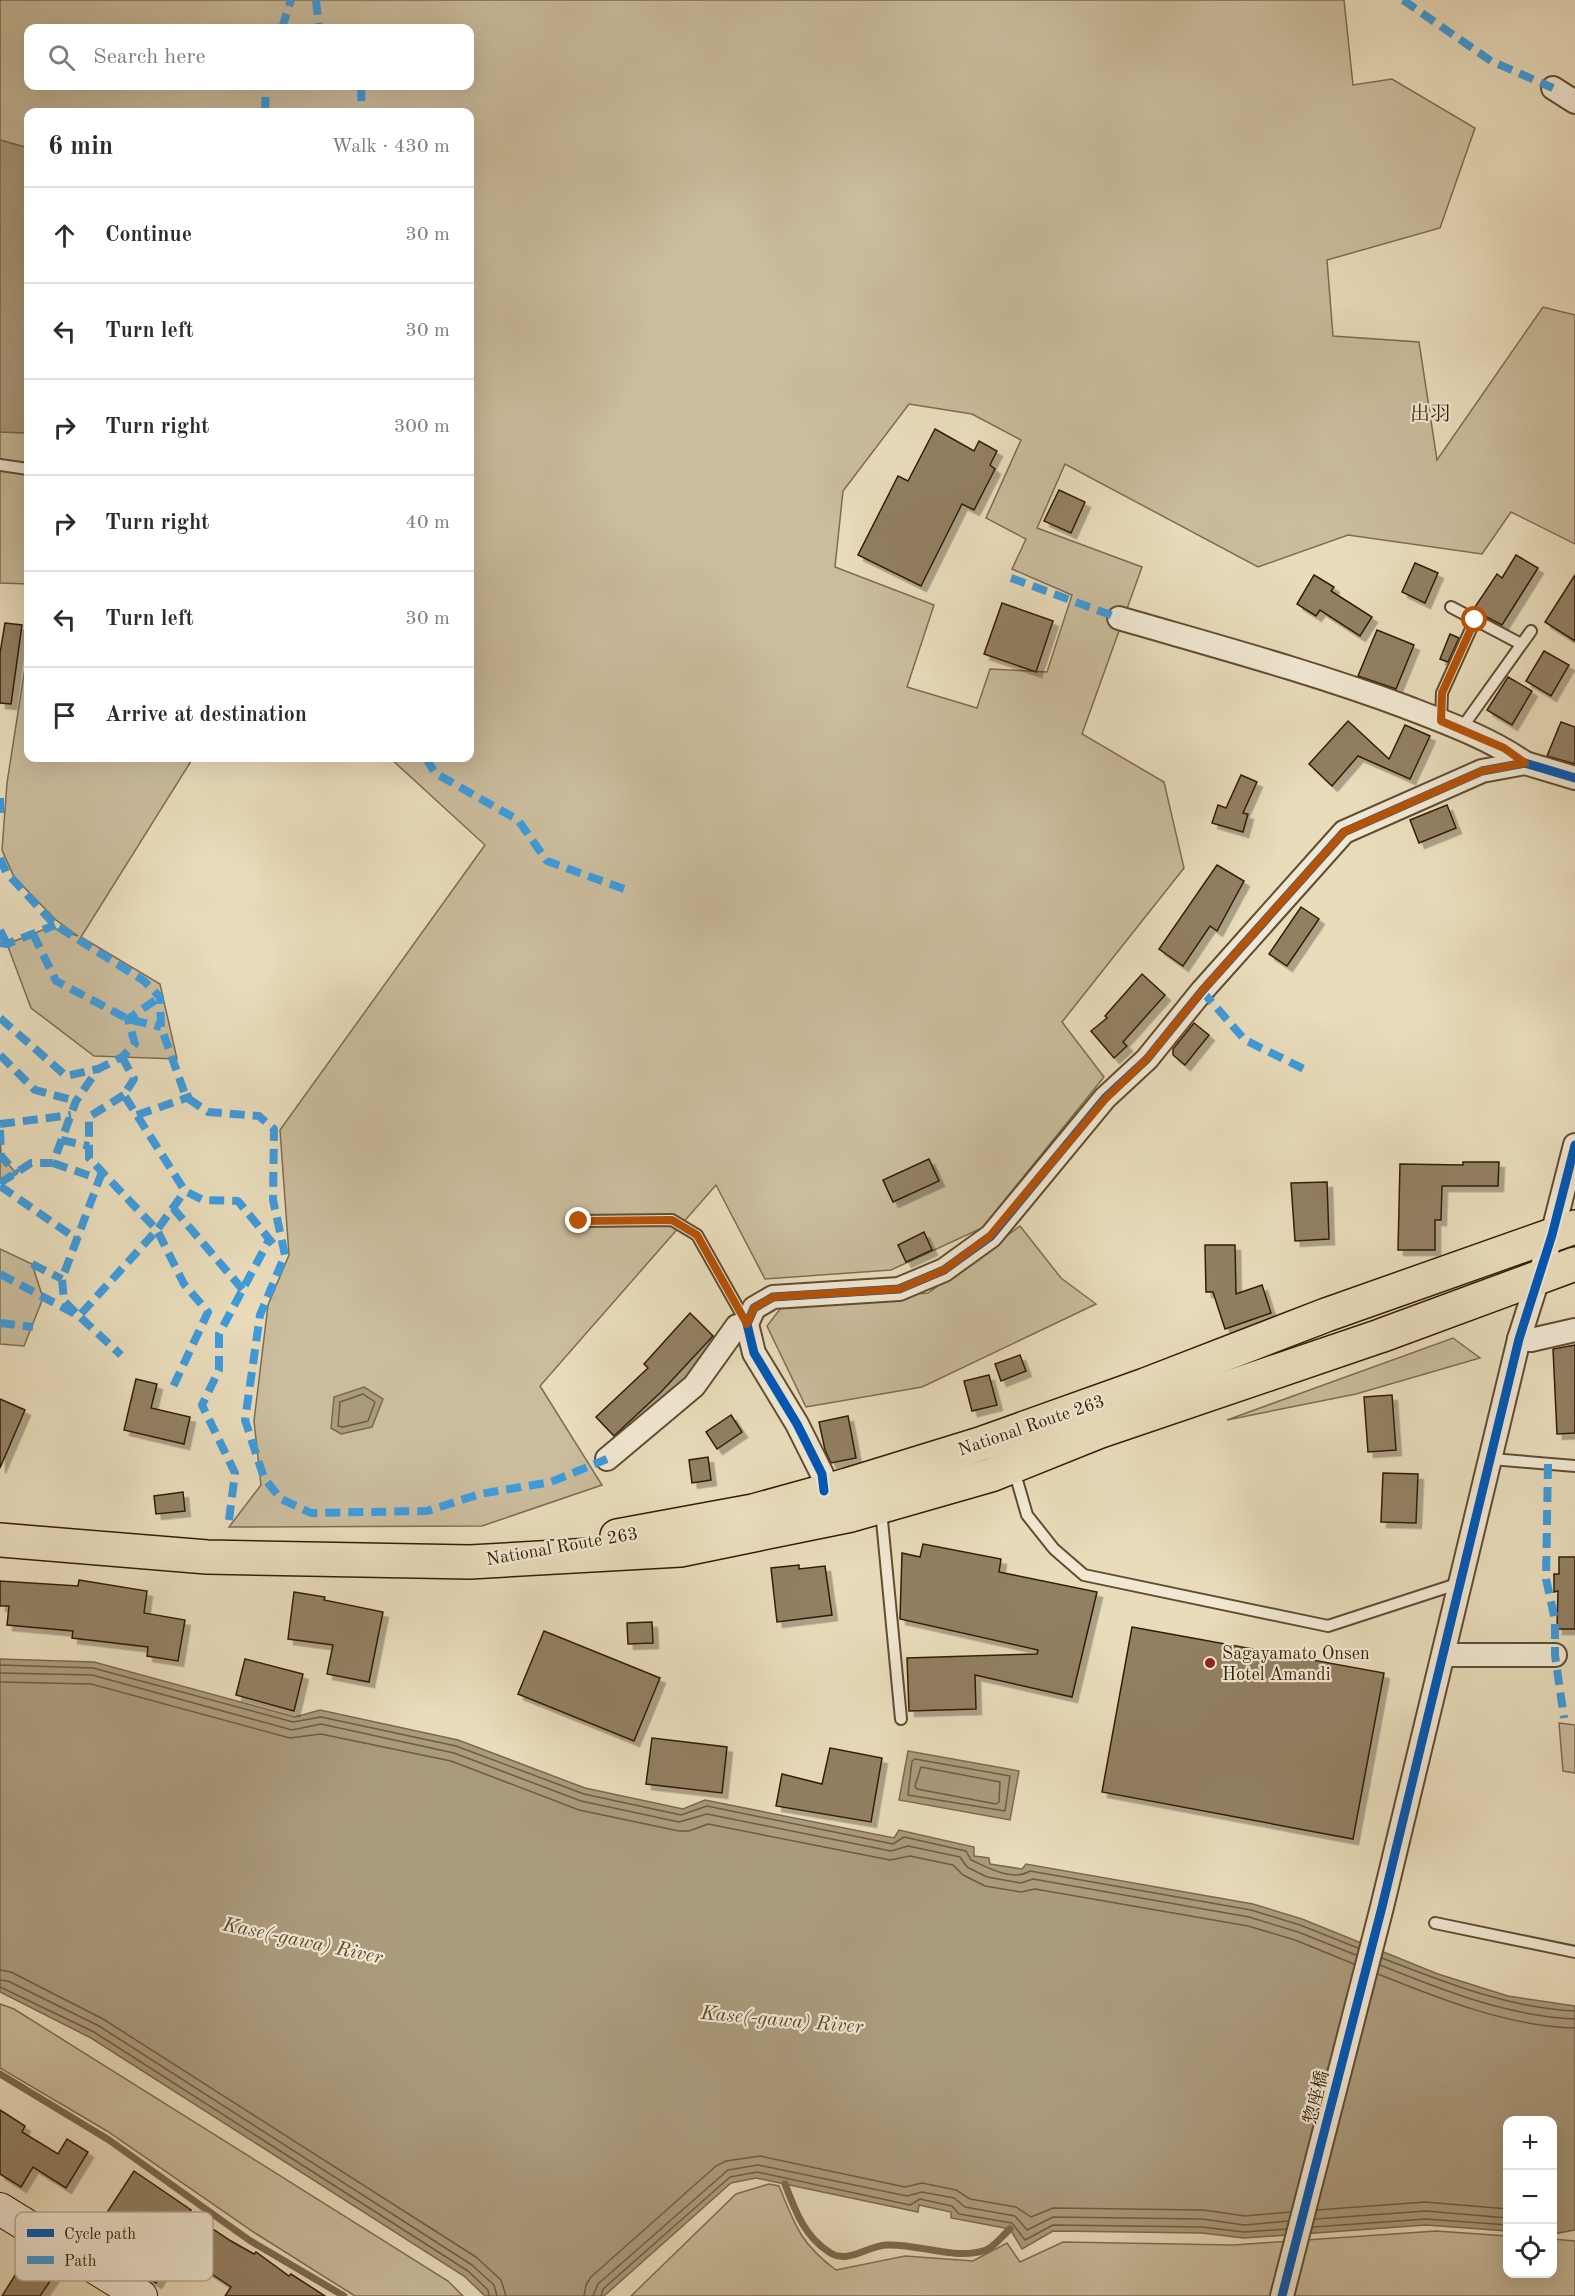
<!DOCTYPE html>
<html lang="en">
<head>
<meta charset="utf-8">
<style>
  :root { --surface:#fff; --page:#f2f2f3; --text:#2b2b33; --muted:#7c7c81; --line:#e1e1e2 }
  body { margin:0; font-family:"Old Standard TT","Noto Serif JP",serif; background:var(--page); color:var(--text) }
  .controls { position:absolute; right:18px; bottom:18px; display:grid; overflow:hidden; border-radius:12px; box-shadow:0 6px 24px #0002 }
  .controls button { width:54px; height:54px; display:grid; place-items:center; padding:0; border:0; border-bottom:2px solid var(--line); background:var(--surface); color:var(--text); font:30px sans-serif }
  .stop { position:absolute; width:18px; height:18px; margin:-14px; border:4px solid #b45309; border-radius:50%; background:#fff }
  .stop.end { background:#b45309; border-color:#fff; box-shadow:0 2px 6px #0008 }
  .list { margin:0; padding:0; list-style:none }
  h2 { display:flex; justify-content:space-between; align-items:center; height:78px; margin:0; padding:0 24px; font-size:26px }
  h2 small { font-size:20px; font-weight:400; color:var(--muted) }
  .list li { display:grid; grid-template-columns:39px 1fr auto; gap:18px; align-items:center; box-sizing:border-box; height:96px; padding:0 24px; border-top:2px solid var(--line) }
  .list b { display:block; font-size:22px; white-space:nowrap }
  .list em { font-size:20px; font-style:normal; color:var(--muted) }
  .icon { flex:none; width:33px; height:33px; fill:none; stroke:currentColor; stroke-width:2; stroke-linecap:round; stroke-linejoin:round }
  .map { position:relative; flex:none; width:1575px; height:2296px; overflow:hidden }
  .search { position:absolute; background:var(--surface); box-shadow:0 6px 24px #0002; left:24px; top:24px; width:450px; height:66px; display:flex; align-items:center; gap:15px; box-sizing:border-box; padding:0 21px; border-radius:12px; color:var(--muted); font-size:22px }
  .panel { position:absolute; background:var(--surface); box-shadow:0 6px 24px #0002; left:24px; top:108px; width:450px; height:654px; border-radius:12px }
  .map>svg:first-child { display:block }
  .green { fill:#cabc9c; stroke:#7e6c50; stroke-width:1.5; fill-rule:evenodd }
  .water { fill:#ab9b7d; stroke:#7b694d; stroke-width:1.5 }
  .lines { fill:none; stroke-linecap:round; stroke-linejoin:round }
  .shore { stroke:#6f5c41; stroke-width:1.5 }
  .stream { stroke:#7b694d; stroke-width:7 }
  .building { fill:#928064; stroke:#331d05; stroke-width:1.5; filter:url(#shadow) }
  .service-casing { stroke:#604d32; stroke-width:14 }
  .minor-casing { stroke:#604d32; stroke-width:26 }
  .secondary-casing { stroke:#331d05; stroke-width:34 }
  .trunk-casing { stroke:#331d05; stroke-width:36 }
  .service { stroke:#f1e8d3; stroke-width:10 }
  .minor { stroke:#f1e8d3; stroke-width:22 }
  .secondary { stroke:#f1e8d3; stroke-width:32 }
  .trunk { stroke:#e9dcbb; stroke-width:33 }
  .quiet { stroke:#3e9bdd; stroke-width:8; stroke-dasharray:15 8; stroke-linecap:butt }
  .cycleway-casing { stroke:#f1e8d3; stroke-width:13 }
  .cycleway { stroke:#0057b8; stroke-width:9 }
  .route { stroke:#b45309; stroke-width:8 }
  .poi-dot { fill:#8f2418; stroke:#f1e8d3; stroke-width:2 }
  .labels { text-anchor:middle; stroke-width:4.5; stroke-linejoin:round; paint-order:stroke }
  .street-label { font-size:18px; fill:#331d05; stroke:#f1e8d3 }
  .poi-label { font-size:18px; fill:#331d05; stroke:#f1e8d3; text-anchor:start }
  .neighbourhood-label { font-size:20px; fill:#331d05; stroke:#f1e8d3 }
  .water-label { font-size:20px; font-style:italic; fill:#5d492f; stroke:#f1e8d3 }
  .key { fill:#f1e8d3; stroke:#b8ab95; stroke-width:1.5 }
  .key-label { font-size:16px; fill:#331d05 }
</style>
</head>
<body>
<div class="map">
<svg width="1575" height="2296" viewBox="0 0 1575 2296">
  <defs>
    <filter id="shadow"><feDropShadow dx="5.5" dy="5.5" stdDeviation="0" flood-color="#0004"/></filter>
  </defs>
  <rect width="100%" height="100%" fill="#e9dcbb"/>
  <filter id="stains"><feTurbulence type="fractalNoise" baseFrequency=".00333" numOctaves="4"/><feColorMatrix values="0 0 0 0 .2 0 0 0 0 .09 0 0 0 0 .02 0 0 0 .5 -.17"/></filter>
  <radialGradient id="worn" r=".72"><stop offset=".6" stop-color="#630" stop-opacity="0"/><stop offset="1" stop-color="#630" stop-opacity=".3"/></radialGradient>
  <g class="green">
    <path d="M0,0H1344L1353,85L1392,79L1475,128L1440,228L1327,260L1333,336L1419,342L1437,460L1543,307L1575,315V544L1511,512L1482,554L1348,535L1258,567L1065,464L1037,528L1142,567L1082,734L1164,782L1184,868L1062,1022L1104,1077L982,1228L891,1270L765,1279L716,1185L540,1386L602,1485L482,1526L229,1527L261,1485L254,1421L268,1305L289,1255L280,1130L485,845L390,758H470V112H28V148L0,140ZM28,28H470V86H28ZM909,404L972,414L1021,440L986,518L1026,539L1012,569L1072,595L1047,672L990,669L977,708L907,687L934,605L835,567L843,491Z"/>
    <polygon points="0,432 28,433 28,584 0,583"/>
    <polygon points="28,648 28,758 193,758 81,937 160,984 177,1059 94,1056 31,1008 7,944 50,927 78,936 56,920 14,877 2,850 7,783"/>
    <polygon points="0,1130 1,1156 17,1174 0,1183"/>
    <polygon points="1020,1226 1061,1278 1096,1304 922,1387 806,1407 767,1326 784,1304 928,1293"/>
    <polygon points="0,1249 32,1264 43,1298 24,1346 0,1344"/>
    <polygon points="1453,1338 1480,1358 1356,1394 1227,1420"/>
    <polygon points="1559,1723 1575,1725 1575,1773 1563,1771"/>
    <polygon points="0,2004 14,2009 448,2281 463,2296 355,2296 255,2233 107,2131 0,2068"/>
    <path d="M769,2184L779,2186C795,2226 801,2244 836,2270L905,2256L973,2261L1007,2243L1020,2262L1063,2242L1234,2245L1436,2231L1507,2236L1508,2274H1552L1553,2239L1575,2241V2296H631L736,2194Z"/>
  </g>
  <g class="water">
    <polygon points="0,140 28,148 28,433 0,432"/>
    <polygon points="364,1387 383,1399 372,1427 341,1434 331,1428 334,1397"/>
    <polygon points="0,1659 94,1662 295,1717 320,1710 458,1740 585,1788 683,1809 705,1800 894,1838 899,1830 974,1847 974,1856 989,1858 990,1864 1022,1869 1026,1864 1253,1904 1302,1919 1438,1974 1508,1996 1575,2006 1575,2230 1553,2234 1552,2120 1508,2120 1507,2231 1426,2225 1244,2238 1202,2233 1053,2231 1022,2249 1010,2229 951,2218 951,2212 919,2205 918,2212 756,2178 731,2183 604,2296 485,2296 464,2276 91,2038 0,1992"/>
    <polygon points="908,1751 1019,1771 1010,1820 899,1800"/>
  </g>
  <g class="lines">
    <g class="shore">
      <polygon points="363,1394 375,1402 368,1421 343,1427 338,1426 340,1402"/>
      <path d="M0,1665L93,1668L293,1722L321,1717L456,1746L584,1794L681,1815L707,1806L893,1844L904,1837L966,1851L971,1860C987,1867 1012,1882 1030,1871L1251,1910L1300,1925L1358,1948"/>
      <polyline points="0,1673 92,1675 292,1730 321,1724 454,1753 581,1801 679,1822 707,1814 891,1851 908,1846 960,1857 967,1867 987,1877 1021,1883 1033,1879 1249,1917 1298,1932 1356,1955"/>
      <polyline points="0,1682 91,1684 290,1738 321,1734 451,1761 579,1810 679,1831 689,1831 708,1824 890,1860 910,1856 953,1865 963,1875 985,1886 1021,1892 1035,1889 1248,1926 1295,1940 1354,1964"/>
      <polygon points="915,1759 1010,1776 1005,1811 908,1795 912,1761"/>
      <polygon points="921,1767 1000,1782 999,1802 996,1804 917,1789 915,1786"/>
      <path d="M1382,1958C1444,1982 1508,2008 1575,2011"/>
      <path d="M1380,1965C1442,1990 1507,2016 1575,2019"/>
      <polyline points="0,1970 11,1972 103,2019 476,2257 501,2280 506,2296"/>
      <path d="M1378,1974C1440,1999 1507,2026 1575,2028"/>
      <polyline points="0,1980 8,1981 99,2026 472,2265 494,2285 497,2296"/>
      <polyline points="0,1987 94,2032 468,2271 488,2290 489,2296"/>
      <polyline points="1317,2210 1425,2202 1508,2209"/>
      <polyline points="1315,2219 1426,2211 1508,2218"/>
      <polyline points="1313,2227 1426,2219 1508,2225"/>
      <polyline points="584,2296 586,2285 591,2277 716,2166 726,2161 760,2156 905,2187 922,2183 956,2190 970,2199 1016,2207 1031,2217 1053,2208 1203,2210 1245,2216 1290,2212"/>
      <polyline points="593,2296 598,2284 728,2170 758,2165 907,2196 922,2192 954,2198 965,2207 1015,2216 1027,2230 1053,2217 1202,2219 1244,2225 1288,2221"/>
      <polyline points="601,2296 603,2289 730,2177 757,2172 910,2205 920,2199 952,2206 959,2214 1012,2223 1025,2240 1053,2225 1202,2227 1244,2232 1286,2229"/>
    </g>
    <g class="stream">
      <polyline points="0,2074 109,2140 249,2240 344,2296"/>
      <path d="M785,2184C795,2210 804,2236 829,2252C847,2265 867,2246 886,2245C918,2243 955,2261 986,2250C994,2247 1003,2235 1010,2229"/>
    </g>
  </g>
  <g class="building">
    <polygon points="935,429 974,451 979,441 997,451 990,465 995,469 974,510 962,504 921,586 858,555 898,476 908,481"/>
    <polygon points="1059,490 1085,502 1071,533 1044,521"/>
    <polygon points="1516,555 1538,568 1502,625 1473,610 1497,574 1502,578"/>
    <polygon points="1415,563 1438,573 1425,603 1402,592"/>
    <polygon points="1314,575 1334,587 1331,591 1372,617 1360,636 1320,610 1316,616 1297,604"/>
    <polygon points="1575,575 1575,641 1545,622"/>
    <polygon points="1002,603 1053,621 1036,672 984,654"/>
    <polygon points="5,623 22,625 11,704 0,703 0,653"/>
    <polygon points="1377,630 1414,645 1396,689 1358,676"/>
    <polygon points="1450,634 1459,638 1448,662 1440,659"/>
    <polygon points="1544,651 1569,665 1551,696 1526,681"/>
    <polygon points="1508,677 1532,691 1512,725 1487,710"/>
    <polygon points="1348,721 1389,759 1405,725 1430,736 1410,779 1358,756 1332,786 1309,764"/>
    <polygon points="1561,722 1575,727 1575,764 1547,756"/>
    <polygon points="1241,775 1257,782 1243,813 1248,814 1243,832 1212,823 1218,805 1226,808"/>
    <polygon points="1447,805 1456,828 1419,843 1410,820"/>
    <polygon points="1217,865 1244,881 1217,931 1210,926 1183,966 1159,949"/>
    <polygon points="1301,907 1319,919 1287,966 1269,954"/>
    <polygon points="1142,974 1165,995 1123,1042 1127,1046 1114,1058 1091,1031 1107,1018 1105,1016"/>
    <polygon points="1194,1023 1209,1035 1185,1065 1173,1055 1173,1049"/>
    <polygon points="929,1159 939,1181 893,1202 883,1180"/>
    <polygon points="1463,1162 1499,1162 1498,1186 1442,1186 1441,1220 1435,1220 1435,1250 1398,1250 1400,1164 1463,1165"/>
    <polygon points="1327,1182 1329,1239 1295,1241 1291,1183"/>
    <polygon points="924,1232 932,1250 906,1262 898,1245"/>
    <polygon points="1205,1245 1235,1245 1236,1294 1262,1285 1271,1313 1225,1329 1213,1292 1206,1292"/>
    <polygon points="690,1313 713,1336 661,1392 614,1436 596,1417 648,1368 644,1364"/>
    <polygon points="1575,1345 1575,1433 1557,1434 1553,1349"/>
    <polygon points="1020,1355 1026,1371 1001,1381 995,1364"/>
    <polygon points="989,1375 997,1405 972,1411 964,1381"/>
    <polygon points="136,1379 157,1384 151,1408 190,1417 184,1444 124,1430"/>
    <polygon points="1392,1395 1396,1450 1368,1452 1364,1397"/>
    <polygon points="0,1399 25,1410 0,1468"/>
    <polygon points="731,1415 742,1432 717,1449 706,1432"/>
    <polygon points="848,1416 856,1458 831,1463 825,1450 819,1422"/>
    <polygon points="708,1457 711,1480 692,1483 689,1460"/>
    <polygon points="1383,1473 1418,1474 1416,1523 1381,1522"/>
    <polygon points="183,1492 185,1511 156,1514 154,1496"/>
    <polygon points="923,1544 1001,1559 999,1572 1097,1592 1072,1697 975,1675 976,1709 909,1711 907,1658 1037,1654 1038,1650 900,1619 902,1553 920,1557"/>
    <polygon points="1559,1557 1575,1557 1575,1629 1557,1629 1558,1591 1554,1592 1554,1574 1559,1574"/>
    <polygon points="799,1565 799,1569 825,1566 832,1615 777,1622 771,1568"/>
    <polygon points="79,1580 147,1591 144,1613 185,1620 178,1661 147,1656 148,1647 72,1638 73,1631 7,1625 9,1606 0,1606 0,1581 78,1586"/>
    <polygon points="294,1592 325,1597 324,1600 383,1612 369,1682 327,1674 333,1645 288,1639"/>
    <polygon points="652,1622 653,1643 628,1644 627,1623"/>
    <polygon points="1132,1627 1384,1673 1353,1839 1102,1792"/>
    <polygon points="544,1631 660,1678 634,1741 518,1694"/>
    <polygon points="245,1659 303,1674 294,1711 236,1695"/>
    <polygon points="652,1738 727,1747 722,1793 646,1784"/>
    <polygon points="830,1748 882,1758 871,1822 776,1806 782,1774 822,1784"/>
    <polygon points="0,2110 25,2126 22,2132 58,2154 67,2139 88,2152 66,2188 33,2167 21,2187 0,2174"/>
    <polygon points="134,2171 191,2210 189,2213 231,2241 254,2254 256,2252 289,2276 291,2274 325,2296 225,2296 231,2287 177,2251 156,2283 131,2268 89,2240"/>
    <polygon points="29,2253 57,2271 40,2296 2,2296"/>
  </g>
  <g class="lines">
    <defs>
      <g id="service">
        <polyline points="0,465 28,469"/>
        <polyline points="1451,607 1521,644"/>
        <polyline points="1441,721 1442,693 1475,620"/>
        <polyline points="1461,729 1531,631"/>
        <polyline points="579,1221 672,1220 697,1235 746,1322"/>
        <polyline points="1492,1459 1575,1466"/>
        <polyline points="1014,1470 1027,1515 1054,1549 1084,1575 1328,1626 1460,1583"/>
        <polyline points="881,1510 901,1719"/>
        <polyline points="1435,1923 1575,1952"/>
      </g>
      <g id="minor">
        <polyline points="1553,88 1575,102"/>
        <path d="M1119,618C1215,646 1312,672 1406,707C1447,723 1489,738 1525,763"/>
        <polyline points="1519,1339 1531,1340 1575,1330"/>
        <polyline points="607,1459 694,1386 737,1326 747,1324"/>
        <polyline points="824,1491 822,1474 797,1424 754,1353 747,1324 754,1308 773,1297 899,1289 944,1270 991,1236 1105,1098 1147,1059 1202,991 1344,832 1482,771 1525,763 1575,778"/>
        <polyline points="1444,1655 1555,1655"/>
        <polyline points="1282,2296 1382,1907 1519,1339 1552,1235 1575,1145"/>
      </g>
      <polyline id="secondary" points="0,2209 141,2296"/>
      <g id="trunk">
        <polyline points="617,1536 753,1511 847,1485 980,1444 1145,1385 1326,1315 1575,1227"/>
        <polyline points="0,1540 207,1557 470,1562 680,1550 851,1515 991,1475 1098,1432 1380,1336 1575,1264"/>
      </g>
    </defs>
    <use href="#service" class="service-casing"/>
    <use href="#minor" class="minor-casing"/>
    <use href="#secondary" class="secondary-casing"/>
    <use href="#trunk" class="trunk-casing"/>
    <use href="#service" class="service"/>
    <use href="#minor" class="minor"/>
    <use href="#secondary" class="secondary"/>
    <use href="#trunk" class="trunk"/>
    <g class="quiet">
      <polyline points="316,0 319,28"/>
      <polyline points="1403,0 1491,61 1553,88"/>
      <polyline points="282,28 291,0"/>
      <polyline points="361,86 362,112"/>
      <polyline points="265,112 266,86"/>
      <polyline points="1011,578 1119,618"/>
      <polyline points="426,758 435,773 518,820 547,861 624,889"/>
      <polyline points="0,798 0,816"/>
      <polyline points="0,858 6,872 55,925 144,981 160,997 161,1027 186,1097 208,1112 259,1116 274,1129 273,1200 285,1255 260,1315 245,1420 264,1478 281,1499 311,1513 427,1511 480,1494 551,1482 607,1459"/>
      <polyline points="0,930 7,944"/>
      <polyline points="33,934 56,981 128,1019 161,1027"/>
      <polyline points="0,943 7,944 55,925"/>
      <polyline points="1202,991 1245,1040 1308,1071"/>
      <polyline points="0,1018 66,1076 98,1069"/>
      <polyline points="0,1055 35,1090 76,1101"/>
      <polyline points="122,1057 134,1079 124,1095 185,1191 203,1200 238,1201 274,1245"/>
      <polyline points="124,1095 89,1117 89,1158 157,1230 184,1284 208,1312 173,1387"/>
      <polyline points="137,1115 192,1096"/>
      <polyline points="0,1124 71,1115"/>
      <polyline points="0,1130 1,1156 17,1174"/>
      <polyline points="61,1140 89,1146"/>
      <polyline points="53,1163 99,1179"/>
      <polyline points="102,1172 62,1279 64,1301 79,1316 157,1230 185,1191"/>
      <polyline points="0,1183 31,1163 53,1163 76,1101 98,1069 122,1057 135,1044 128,1019 160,997"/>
      <polyline points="0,1186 78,1240"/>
      <polyline points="173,1208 243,1290"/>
      <polyline points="32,1264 62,1279"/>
      <polyline points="0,1274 79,1316 121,1355"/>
      <polyline points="0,1323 33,1327"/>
      <polyline points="1548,1464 1546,1579 1555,1620 1555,1655 1564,1718"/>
      <polyline points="229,1520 235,1473 202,1405 219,1370 219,1334 269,1240"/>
    </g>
    <defs>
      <g id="cycleway">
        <polyline points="824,1491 822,1474 797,1424 754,1353 747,1324 754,1308 773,1297 899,1289 944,1270 991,1236 1105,1098 1147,1059 1202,991 1344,832 1482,771 1525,763 1575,778"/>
        <polyline points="1282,2296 1382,1907 1519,1339 1552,1235 1575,1145"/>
      </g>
    </defs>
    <use href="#cycleway" class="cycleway-casing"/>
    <use href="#cycleway" class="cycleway"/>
  </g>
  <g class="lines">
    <polyline class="route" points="579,1221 672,1220 697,1235 747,1324 754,1308 773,1297 899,1289 944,1270 990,1236 1106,1098 1147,1059 1202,991 1344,832 1482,771 1525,763 1504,748 1441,721 1442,693 1475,620"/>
  </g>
  <circle class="poi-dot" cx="1210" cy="1663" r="6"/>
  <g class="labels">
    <g class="street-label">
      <text transform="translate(1031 1425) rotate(-19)" y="6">National Route 263</text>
      <text transform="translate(562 1546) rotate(-10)" y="6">National Route 263</text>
      <text transform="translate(1316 2097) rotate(-76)" y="6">惣座橋</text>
    </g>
    <g class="poi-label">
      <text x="1222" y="1659">Sagayamato Onsen<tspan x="1222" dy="21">Hotel Amandi</tspan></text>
    </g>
    <g class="neighbourhood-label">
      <text x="1430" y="420">出羽</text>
    </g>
    <g class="water-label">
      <text transform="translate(303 1940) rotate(12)" y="7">Kase(-gawa) River</text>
      <text transform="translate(782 2019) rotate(5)" y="7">Kase(-gawa) River</text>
    </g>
  </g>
  <rect x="15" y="2212" width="198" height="69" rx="9" class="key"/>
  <rect x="27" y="2229" width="27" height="8" fill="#0057b8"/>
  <rect x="27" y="2256" width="27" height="8" fill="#3e9bdd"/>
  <g class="key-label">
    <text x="64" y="2239">Cycle path</text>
    <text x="64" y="2266">Path</text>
  </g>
  <rect width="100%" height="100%" filter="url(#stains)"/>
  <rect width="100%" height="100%" fill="url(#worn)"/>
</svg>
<div class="controls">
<button>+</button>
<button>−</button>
<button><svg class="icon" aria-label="locate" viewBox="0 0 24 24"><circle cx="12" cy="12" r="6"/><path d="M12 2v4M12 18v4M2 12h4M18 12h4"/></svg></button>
</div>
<div class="stop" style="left:1475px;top:620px"></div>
<div class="stop end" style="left:579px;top:1221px"></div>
<div class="search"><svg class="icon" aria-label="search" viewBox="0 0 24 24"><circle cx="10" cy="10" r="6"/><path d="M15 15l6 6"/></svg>Search here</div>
<section class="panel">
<h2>6 min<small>Walk · 430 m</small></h2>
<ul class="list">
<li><svg class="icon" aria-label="ahead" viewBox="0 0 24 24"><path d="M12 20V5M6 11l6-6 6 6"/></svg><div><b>Continue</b></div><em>30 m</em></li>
<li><svg class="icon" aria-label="left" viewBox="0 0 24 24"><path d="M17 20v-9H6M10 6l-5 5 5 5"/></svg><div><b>Turn left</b></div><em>30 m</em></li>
<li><svg class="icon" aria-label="right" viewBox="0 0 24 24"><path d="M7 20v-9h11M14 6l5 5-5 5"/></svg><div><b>Turn right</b></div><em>300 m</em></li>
<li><svg class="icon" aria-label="right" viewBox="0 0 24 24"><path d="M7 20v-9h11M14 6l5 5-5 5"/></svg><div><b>Turn right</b></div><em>40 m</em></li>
<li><svg class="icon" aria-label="left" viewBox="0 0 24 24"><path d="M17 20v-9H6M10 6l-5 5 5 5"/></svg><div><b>Turn left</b></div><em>30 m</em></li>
<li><svg class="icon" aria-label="arrive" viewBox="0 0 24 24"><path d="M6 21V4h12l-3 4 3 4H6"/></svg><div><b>Arrive at destination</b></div></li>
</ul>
</section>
</div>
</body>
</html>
